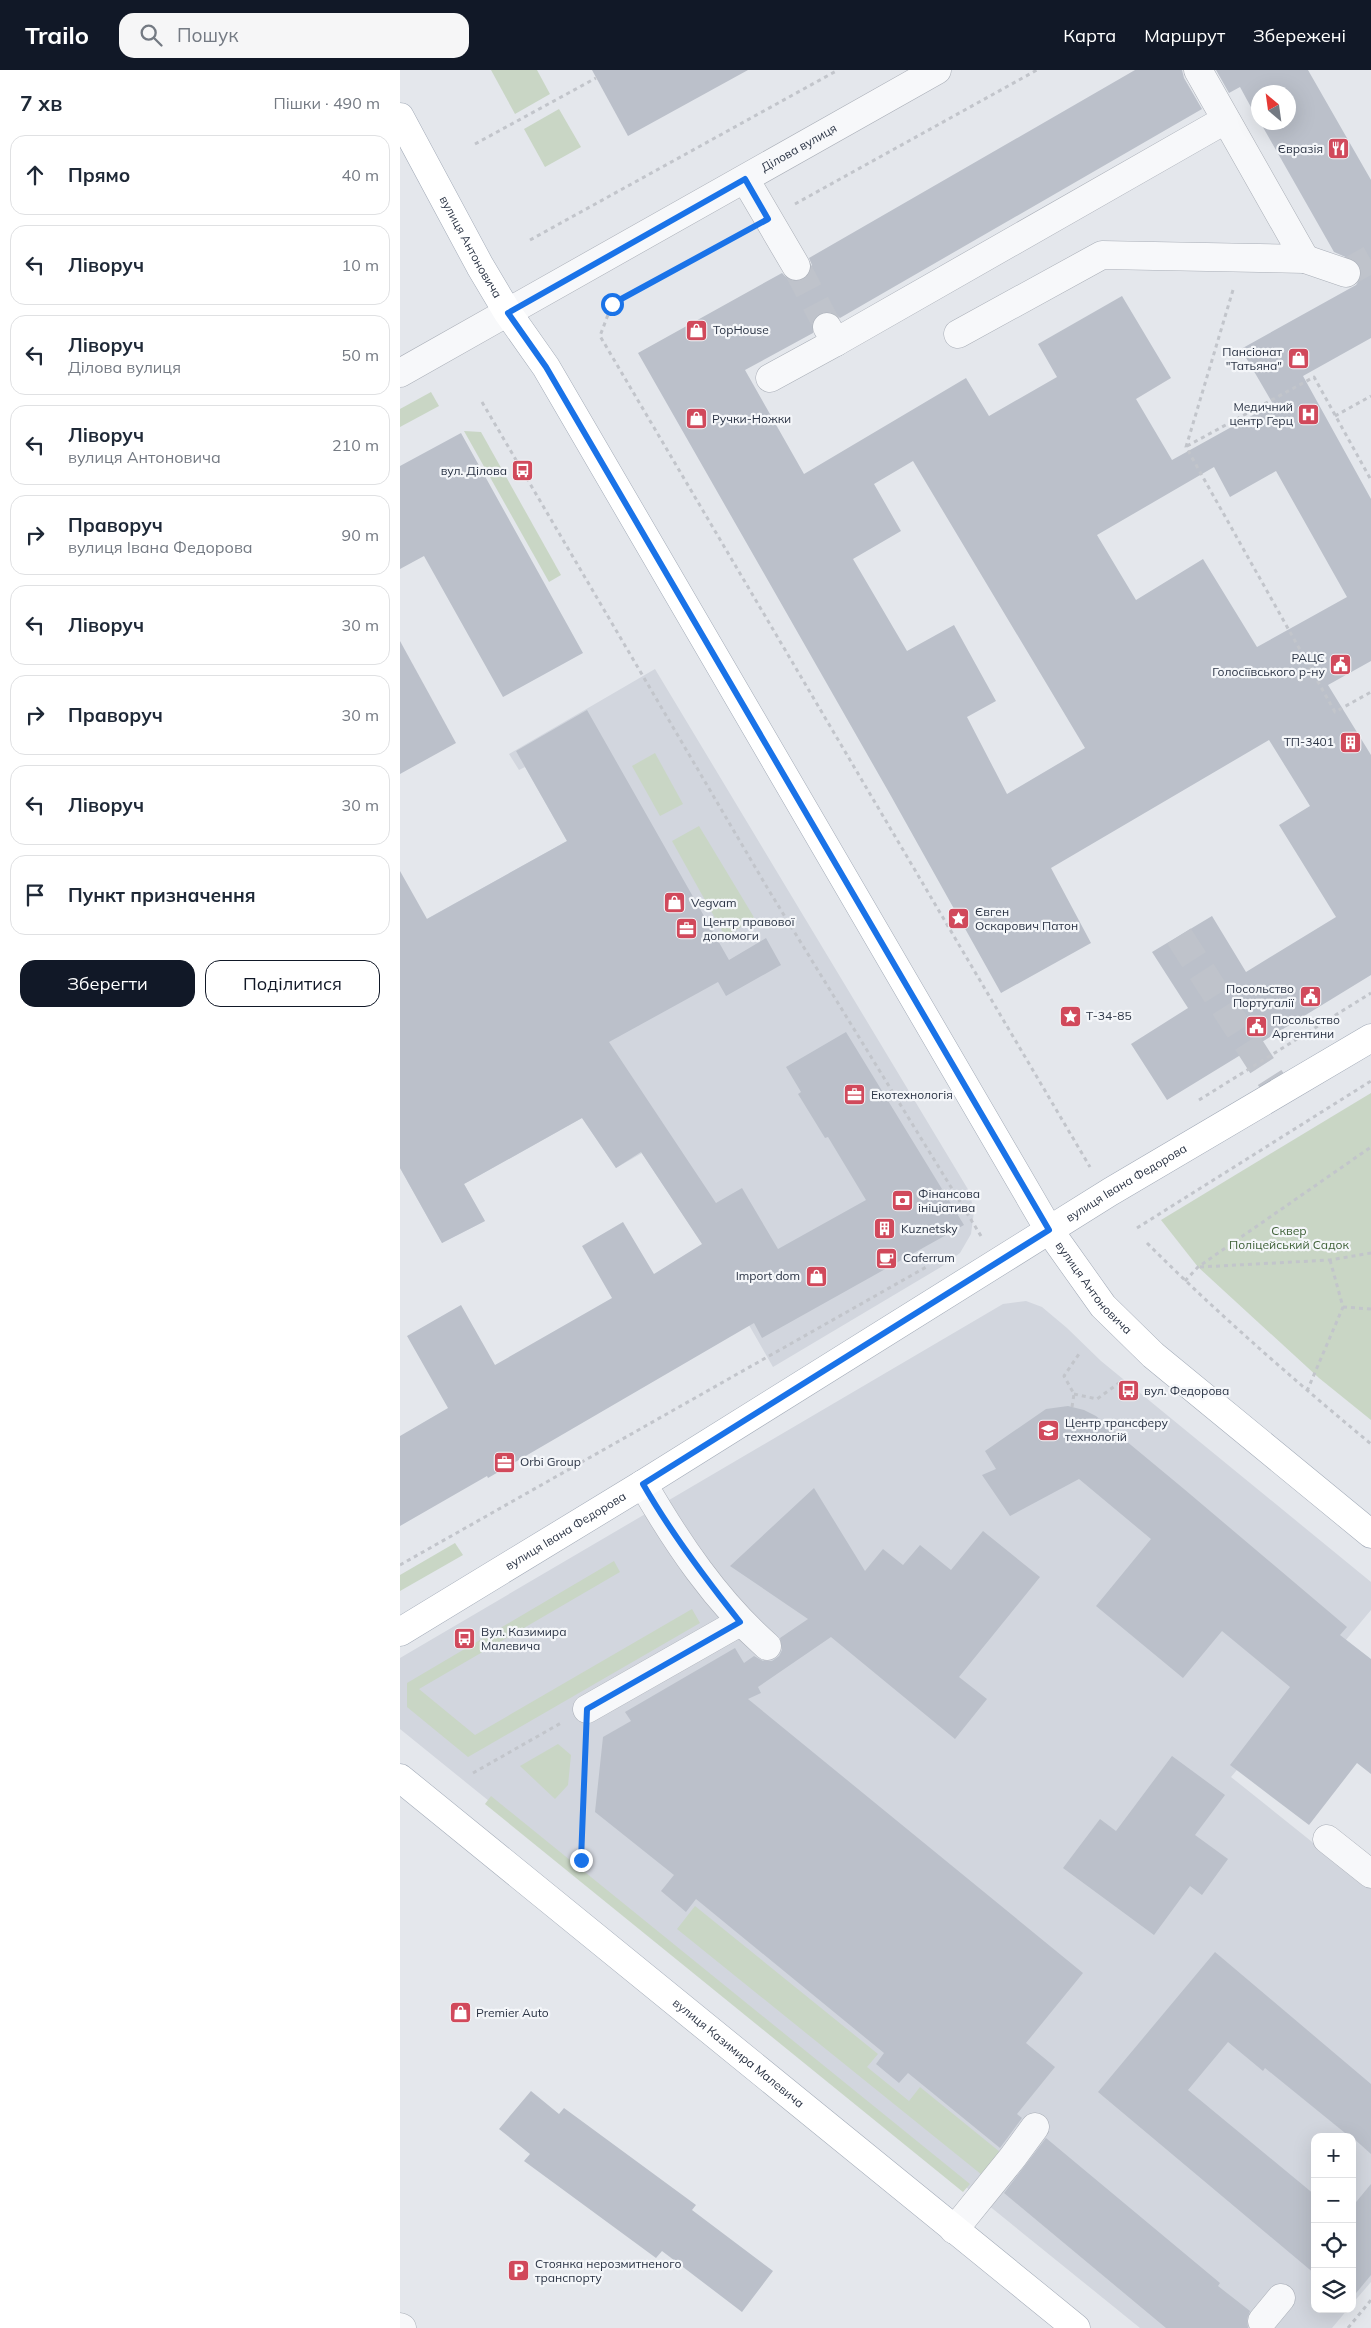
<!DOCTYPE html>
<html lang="uk">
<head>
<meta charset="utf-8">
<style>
  :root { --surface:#fff; --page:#f6f6f7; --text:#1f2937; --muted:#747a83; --line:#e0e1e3; --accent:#111827 }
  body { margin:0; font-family:Mulish,sans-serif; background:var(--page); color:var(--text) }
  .controls { position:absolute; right:15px; bottom:15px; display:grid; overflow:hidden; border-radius:10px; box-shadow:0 5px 20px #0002 }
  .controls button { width:45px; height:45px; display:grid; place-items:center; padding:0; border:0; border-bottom:1px solid var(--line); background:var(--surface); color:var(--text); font:25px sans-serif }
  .compass { position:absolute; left:851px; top:15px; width:45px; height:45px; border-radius:50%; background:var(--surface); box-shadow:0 5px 20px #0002; rotate:331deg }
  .stop { position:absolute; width:15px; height:15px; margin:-11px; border:4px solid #1a73e8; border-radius:50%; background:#fff }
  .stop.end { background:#1a73e8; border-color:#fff; box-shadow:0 1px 5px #0008 }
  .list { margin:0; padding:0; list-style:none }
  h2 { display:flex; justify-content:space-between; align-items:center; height:65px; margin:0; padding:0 20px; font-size:21px }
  h2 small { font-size:16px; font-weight:400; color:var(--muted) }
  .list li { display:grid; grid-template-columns:32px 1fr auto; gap:15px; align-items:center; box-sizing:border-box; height:80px; margin:0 10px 10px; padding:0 10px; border:1px solid var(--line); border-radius:15px }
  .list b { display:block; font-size:19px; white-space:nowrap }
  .list p { margin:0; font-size:16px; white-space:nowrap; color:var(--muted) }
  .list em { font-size:16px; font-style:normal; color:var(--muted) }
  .actions { display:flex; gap:10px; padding:15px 20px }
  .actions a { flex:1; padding:11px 0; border:1px solid var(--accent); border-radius:15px; text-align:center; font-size:18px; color:var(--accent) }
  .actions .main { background:var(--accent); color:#fff }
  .icon { flex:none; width:28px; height:28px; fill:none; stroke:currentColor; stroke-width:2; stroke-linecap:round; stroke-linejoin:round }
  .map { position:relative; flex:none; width:971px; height:2258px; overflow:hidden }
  header { display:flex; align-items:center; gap:30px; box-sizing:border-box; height:70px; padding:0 25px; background:var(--accent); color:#fff }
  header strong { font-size:24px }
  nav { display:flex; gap:28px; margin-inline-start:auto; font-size:18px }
  .search { width:350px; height:45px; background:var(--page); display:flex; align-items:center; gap:12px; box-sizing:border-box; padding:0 18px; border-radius:15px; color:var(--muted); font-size:19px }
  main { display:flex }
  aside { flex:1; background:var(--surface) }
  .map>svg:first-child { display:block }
  .built { fill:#d2d6de }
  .green { fill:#c9d6c5 }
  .building { fill:#bbc0ca; fill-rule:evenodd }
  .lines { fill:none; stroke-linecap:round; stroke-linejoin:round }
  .minor-tunnel { stroke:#bfc3cb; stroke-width:28; stroke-dasharray:28 14; stroke-linecap:butt }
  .minor-casing { stroke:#a9aeb7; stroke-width:29 }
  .major-casing { stroke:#a3abb8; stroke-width:29 }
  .path { stroke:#c2c5cb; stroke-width:3; stroke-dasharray:4 4; stroke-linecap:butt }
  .minor { stroke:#f7f8fa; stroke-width:28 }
  .major { stroke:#fff; stroke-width:28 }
  .route { stroke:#1a73e8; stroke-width:6 }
  .labels { text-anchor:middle; stroke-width:4.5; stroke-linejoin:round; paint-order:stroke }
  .street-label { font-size:12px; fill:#2b3445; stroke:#f4f6f9 }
  .poi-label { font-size:12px; fill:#2b3445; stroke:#f4f6f9; text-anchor:start }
  .park-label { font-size:12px; fill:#3f6138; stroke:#f4f6f9 }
</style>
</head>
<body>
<header>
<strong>Trailo</strong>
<div class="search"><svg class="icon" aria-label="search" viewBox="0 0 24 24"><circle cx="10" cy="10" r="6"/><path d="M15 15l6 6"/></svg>Пошук</div>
<nav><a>Карта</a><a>Маршрут</a><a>Збережені</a></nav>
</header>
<main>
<aside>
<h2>7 хв<small>Пішки · 490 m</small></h2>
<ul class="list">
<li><svg class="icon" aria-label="ahead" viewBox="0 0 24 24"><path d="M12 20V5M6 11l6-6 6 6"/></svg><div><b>Прямо</b></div><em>40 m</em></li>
<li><svg class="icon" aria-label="left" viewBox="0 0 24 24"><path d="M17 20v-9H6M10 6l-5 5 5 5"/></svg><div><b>Ліворуч</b></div><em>10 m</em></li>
<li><svg class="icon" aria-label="left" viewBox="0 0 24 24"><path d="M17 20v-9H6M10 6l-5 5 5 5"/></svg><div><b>Ліворуч</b><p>Ділова вулиця</p></div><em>50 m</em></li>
<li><svg class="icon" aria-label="left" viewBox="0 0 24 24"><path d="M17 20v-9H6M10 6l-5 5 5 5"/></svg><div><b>Ліворуч</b><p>вулиця Антоновича</p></div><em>210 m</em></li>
<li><svg class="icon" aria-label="right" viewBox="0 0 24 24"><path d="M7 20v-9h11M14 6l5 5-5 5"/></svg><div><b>Праворуч</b><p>вулиця Івана Федорова</p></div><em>90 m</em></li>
<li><svg class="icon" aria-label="left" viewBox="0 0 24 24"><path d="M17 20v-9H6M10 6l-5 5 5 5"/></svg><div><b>Ліворуч</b></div><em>30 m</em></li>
<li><svg class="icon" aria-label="right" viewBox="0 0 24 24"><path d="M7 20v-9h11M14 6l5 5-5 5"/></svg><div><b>Праворуч</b></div><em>30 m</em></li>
<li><svg class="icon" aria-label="left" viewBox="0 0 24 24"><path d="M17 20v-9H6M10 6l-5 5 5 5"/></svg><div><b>Ліворуч</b></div><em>30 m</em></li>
<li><svg class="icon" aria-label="arrive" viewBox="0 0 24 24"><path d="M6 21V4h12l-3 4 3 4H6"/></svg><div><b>Пункт призначення</b></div></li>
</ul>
<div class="actions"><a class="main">Зберегти</a><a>Поділитися</a></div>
</aside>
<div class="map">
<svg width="971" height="2258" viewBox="0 0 971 2258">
  <rect width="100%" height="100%" fill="#e4e7ec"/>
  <g class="built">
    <polygon points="255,599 569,1121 574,1141 571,1164 560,1183 541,1197 373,1297 303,1175 242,1083 216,1098 182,1048 64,1114 85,1151 42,1173 0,1098 0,853 5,861 167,771 125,697 119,700 109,684"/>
    <polygon points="626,1231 642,1237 667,1258 701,1291 971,1512 971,1540 831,1707 971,1819 971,2212 952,2234 952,2067 915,2067 915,2239 948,2239 932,2258 740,2258 0,1659 0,1588 603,1234"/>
  </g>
  <g class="green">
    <polygon points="91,0 137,0 150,24 115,44"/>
    <polygon points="159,39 181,77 145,97 124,59"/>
    <polygon points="31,322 39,336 0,357 0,339"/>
    <polygon points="64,361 81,362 161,505 149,512"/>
    <polygon points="255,683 283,734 260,746 232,696"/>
    <polygon points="299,756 355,849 325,866 272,771"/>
    <polygon points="971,1023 971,1350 919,1308 798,1197 761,1150"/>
    <polygon points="55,1473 63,1485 0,1521 0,1505"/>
    <polygon points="214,1491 220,1502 19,1619 75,1665 292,1539 300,1553 68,1687 7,1637 7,1613"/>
    <polygon points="158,1674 171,1685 168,1715 155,1729 120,1696"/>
    <polygon points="91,1726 570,2114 563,2122 85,1734"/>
    <polygon points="295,1836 478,1984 467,1997 509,2031 520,2017 600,2082 582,2105 277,1859"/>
  </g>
  <g class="building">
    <polygon points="192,0 348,0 228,66"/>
    <path d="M735,0H782L784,8L802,39L440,248L434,243L427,241L419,243L413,250V263L345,300L404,404L566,308L589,346L657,307L638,274L722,226L771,308L736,329L772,390L873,334L841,279L956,215L961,208V200L957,192L934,182L860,52H888V22H858V50L840,17L829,23L816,0H908L971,110V268L903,306L971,429V591L928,615L971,685V905L767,1030L731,974L788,938L752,882L812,846L846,902L936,847L879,755L910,736L869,670L651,798L691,873L601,923L491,726L238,283L382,203L389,210L397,212L403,210L410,203L412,195L409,188ZM513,391L685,678L607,724L567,647L596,631L554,555L507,581L453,489L501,461L474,414ZM814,397L830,427L876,401L947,527L857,577L803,489L736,530L697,465Z"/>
    <polygon points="61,363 183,583 103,627 24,486 0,499 0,396"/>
    <polygon points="0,571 56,673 0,704"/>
    <polygon points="187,640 329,890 366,868 381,895 326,926 318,912 209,972 316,1133 342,1118 378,1179 466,1130 428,1067 425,1068 398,1024 401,1022 386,997 446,962 564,1155 362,1268 354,1253 88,1408 87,1406 0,1456 0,1366 48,1338 7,1266 61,1235 95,1295 212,1228 182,1176 223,1152 254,1204 302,1174 241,1082 216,1098 182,1048 64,1114 85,1151 42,1173 0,1098 0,801 27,849 167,771 116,681"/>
    <polygon points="668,1336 684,1340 696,1346 784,1419 947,1557 940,1565 971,1589 971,1704 957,1693 909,1755 830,1695 890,1617 822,1561 783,1608 696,1536 751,1469 679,1409 610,1446 582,1405 596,1399 585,1381 646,1339"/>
    <polygon points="414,1418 465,1501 483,1479 503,1495 520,1475 551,1500 583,1461 640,1507 559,1607 587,1629 555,1669 431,1567 358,1617 361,1623 348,1629 683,1903 626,1973 655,1997 617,2044 622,2048 600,2078 508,2003 499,2013 476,1994 484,1983 296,1829 286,1842 261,1821 274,1805 195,1742 203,1667 231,1651 225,1642 335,1578 344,1593 354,1586 363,1591 372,1591 379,1586 382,1580 380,1568 408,1549 330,1496"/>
    <polygon points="772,1686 825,1725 795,1765 828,1789 802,1825 790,1816 754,1865 663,1798 700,1749 716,1761"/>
    <polygon points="815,1882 971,2014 971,2084 952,2067 950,2067 865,1998 863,2001 828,1972 788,2020 915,2125 915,2204 698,2022"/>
    <polygon points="131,2021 159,2044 164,2038 296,2135 292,2140 373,2201 342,2242 262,2181 256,2188 124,2091 130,2084 99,2059"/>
    <polygon points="646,2068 820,2213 818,2216 850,2241 847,2249 848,2258 766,2258 604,2123"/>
    <polygon points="971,2114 971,2205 952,2228 952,2137"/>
  </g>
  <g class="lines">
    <g class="minor-tunnel">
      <polyline points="396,196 427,255"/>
      <polyline points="946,203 971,189"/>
      <polyline points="779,866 879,1022"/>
    </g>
    <defs>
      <g id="minor">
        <polyline points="345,109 396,196"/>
        <polyline points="905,189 946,203"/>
        <polyline points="558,264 702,185 905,189 798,0"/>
        <polyline points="436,272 825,50"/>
        <path id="s1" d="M0,303L537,0"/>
        <polyline points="370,308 436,272 427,257"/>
        <path d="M243,1414C277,1473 316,1531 367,1576"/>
        <polyline points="187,1639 340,1552"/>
        <polyline points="927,1769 971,1804"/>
        <polyline points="554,2160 613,2087 635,2057"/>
        <polyline points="862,2251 881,2228"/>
        <polyline points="0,2257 2,2258"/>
      </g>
      <g id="major">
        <path id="s2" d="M0,47L80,196L108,243L146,297L649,1160L703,1236L753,1285L971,1464"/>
        <path id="s3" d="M0,1562L243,1414L710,1122L971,968"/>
        <path id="s4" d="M0,1708L676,2258"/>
      </g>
    </defs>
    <use href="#minor" class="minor-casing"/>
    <use href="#major" class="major-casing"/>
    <g class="path">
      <polyline points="75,74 196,8"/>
      <polyline points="395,134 637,0"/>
      <polyline points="342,163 212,234 200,266 690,1097"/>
      <polyline points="130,170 438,0"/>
      <polyline points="833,220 786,377 935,642 971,622"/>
      <polyline points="82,332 368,819 581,1166"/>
      <polyline points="935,346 971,326"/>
      <polyline points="787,376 914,307 971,410"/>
      <polyline points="799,1030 971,923"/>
      <polyline points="737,1158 971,1011"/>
      <path d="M747,1173C818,1244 894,1310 971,1374"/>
      <polyline points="800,1197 930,1190 971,1183"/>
      <polyline points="785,1211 798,1197 971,1077"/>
      <polyline points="943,1237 971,1239"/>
      <polyline points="907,1321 943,1237 930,1190"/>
      <polyline points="674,1324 697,1329 719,1313"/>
      <polyline points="672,1337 674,1324 664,1306 681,1281"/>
      <polyline points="0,1495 528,1196"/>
      <polyline points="73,1703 161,1653"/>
      <polyline points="181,1790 185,1670"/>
      <polyline points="948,2258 971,2230"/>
    </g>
    <use href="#minor" class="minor"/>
    <use href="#major" class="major"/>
  </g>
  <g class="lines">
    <path class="route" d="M181,1790L187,1639L340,1552C304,1507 271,1463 243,1414L649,1160L146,297L108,243L345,109L368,149L212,234"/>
  </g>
  <defs>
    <symbol id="restaurant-square" viewBox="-11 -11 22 22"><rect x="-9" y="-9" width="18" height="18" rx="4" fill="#d1495b" stroke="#f4f6f9"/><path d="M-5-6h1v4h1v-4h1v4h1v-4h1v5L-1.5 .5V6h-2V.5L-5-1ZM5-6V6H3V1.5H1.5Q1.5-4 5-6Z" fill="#fff"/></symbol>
    <symbol id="shop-square" viewBox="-11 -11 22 22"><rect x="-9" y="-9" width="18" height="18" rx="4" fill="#d1495b" stroke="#f4f6f9"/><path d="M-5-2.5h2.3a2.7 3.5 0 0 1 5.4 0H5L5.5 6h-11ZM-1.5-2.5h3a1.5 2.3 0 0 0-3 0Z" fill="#fff"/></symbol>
    <symbol id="hospital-square" viewBox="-11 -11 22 22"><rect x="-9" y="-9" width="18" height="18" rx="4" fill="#d1495b" stroke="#f4f6f9"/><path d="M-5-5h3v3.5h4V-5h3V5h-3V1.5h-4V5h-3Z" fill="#fff"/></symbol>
    <symbol id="bus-square" viewBox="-11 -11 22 22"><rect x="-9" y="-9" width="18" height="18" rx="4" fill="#d1495b" stroke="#f4f6f9"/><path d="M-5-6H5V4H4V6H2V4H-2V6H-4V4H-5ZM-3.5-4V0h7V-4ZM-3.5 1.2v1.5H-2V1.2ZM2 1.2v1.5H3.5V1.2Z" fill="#fff"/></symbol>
    <symbol id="civic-square" viewBox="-11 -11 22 22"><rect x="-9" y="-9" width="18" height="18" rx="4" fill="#d1495b" stroke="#f4f6f9"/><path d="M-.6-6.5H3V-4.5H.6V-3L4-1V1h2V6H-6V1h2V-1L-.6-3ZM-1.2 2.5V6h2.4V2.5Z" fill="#fff"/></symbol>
    <symbol id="building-square" viewBox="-11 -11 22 22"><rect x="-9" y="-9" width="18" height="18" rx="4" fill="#d1495b" stroke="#f4f6f9"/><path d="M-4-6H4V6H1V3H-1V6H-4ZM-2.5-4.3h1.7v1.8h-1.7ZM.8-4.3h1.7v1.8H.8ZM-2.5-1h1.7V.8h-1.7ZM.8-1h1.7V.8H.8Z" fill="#fff"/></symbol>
    <symbol id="sight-square" viewBox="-11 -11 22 22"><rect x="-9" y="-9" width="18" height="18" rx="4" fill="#d1495b" stroke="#f4f6f9"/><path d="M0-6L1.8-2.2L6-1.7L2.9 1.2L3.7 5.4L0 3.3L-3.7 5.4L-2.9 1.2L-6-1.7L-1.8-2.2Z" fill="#fff"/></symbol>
    <symbol id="office-square" viewBox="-11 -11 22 22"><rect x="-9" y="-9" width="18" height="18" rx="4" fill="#d1495b" stroke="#f4f6f9"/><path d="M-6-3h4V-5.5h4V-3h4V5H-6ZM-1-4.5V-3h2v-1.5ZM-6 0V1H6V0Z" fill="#fff"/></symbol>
    <symbol id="bank-square" viewBox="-11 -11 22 22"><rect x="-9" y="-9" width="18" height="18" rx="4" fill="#d1495b" stroke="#f4f6f9"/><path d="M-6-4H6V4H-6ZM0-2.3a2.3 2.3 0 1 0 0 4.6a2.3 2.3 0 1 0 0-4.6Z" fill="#fff"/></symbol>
    <symbol id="cafe-square" viewBox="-11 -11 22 22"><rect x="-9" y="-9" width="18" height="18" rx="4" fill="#d1495b" stroke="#f4f6f9"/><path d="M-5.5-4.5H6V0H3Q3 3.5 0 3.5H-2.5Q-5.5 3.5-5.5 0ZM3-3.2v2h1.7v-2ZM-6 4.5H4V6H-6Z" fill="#fff"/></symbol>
    <symbol id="university-square" viewBox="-11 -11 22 22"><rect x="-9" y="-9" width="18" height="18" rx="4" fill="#d1495b" stroke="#f4f6f9"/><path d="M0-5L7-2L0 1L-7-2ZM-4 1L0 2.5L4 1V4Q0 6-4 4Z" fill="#fff"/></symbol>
    <symbol id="parking-square" viewBox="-11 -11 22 22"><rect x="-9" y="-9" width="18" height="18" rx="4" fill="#d1495b" stroke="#f4f6f9"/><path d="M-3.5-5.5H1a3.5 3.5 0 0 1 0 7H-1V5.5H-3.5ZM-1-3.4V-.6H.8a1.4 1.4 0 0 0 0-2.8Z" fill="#fff"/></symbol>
  </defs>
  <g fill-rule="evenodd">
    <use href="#restaurant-square" x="926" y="66" width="25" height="25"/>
    <use href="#shop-square" x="284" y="248" width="25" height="25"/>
    <use href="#shop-square" x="886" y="276" width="25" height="25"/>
    <use href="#hospital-square" x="896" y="332" width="25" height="25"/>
    <use href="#shop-square" x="284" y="336" width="25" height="25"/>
    <use href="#bus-square" x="110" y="388" width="25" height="25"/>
    <use href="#civic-square" x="928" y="582" width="25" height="25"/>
    <use href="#building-square" x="938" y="660" width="25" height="25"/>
    <use href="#shop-square" x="262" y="820" width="25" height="25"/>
    <use href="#sight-square" x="546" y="836" width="25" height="25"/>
    <use href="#office-square" x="274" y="846" width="25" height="25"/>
    <use href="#civic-square" x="898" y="914" width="25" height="25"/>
    <use href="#sight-square" x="658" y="934" width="25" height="25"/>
    <use href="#civic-square" x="844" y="944" width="25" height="25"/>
    <use href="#office-square" x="442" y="1012" width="25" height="25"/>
    <use href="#bank-square" x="490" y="1118" width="25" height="25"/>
    <use href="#building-square" x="472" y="1146" width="25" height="25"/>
    <use href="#cafe-square" x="474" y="1176" width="25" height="25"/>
    <use href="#shop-square" x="404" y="1194" width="25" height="25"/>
    <use href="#bus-square" x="716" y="1308" width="25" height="25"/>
    <use href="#university-square" x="636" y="1348" width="25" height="25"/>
    <use href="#office-square" x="92" y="1380" width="25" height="25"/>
    <use href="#bus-square" x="52" y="1556" width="25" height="25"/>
    <use href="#shop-square" x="48" y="1930" width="25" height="25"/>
    <use href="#parking-square" x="106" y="2188" width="25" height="25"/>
  </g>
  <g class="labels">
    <g class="street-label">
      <text dy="4" stroke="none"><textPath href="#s1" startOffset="458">Ділова вулиця</textPath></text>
      <text dy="4" stroke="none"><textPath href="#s2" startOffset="148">вулиця Антоновича</textPath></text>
      <text dy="4" stroke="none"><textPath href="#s3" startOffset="854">вулиця Івана Федорова</textPath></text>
      <text dy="4" stroke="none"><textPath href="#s2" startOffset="1362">вулиця Антоновича</textPath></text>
      <text dy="4" stroke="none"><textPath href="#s3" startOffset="194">вулиця Івана Федорова</textPath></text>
      <text dy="4" stroke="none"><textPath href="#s4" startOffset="436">вулиця Казимира Малевича</textPath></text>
    </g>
    <g class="poi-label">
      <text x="923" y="83" text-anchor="end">Євразія</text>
      <text x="313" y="264">TopHouse</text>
      <text x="882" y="286" text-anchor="end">Пансіонат<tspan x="882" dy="14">"Татьяна"</tspan></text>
      <text x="893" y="341" text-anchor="end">Медичний<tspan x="893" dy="14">центр Герц</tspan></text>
      <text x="312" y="353">Ручки-Ножки</text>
      <text x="107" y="405" text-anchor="end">вул. Ділова</text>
      <text x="925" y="592" text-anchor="end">РАЦС<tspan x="925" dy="14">Голосіївського р-ну</tspan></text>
      <text x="934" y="676" text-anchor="end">ТП-3401</text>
      <text x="291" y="837">Vegvam</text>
      <text x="575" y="846">Євген<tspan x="575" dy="14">Оскарович Патон</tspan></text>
      <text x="303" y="856">Центр правової<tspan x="303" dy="14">допомоги</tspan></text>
      <text x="894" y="923" text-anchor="end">Посольство<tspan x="894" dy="14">Португалії</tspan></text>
      <text x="686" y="950">Т-34-85</text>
      <text x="872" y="954">Посольство<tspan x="872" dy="14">Аргентини</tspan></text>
      <text x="471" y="1029">Екотехнологія</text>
      <text x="518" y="1128">Фінансова<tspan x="518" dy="14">ініціатива</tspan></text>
      <text x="501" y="1163">Kuznetsky</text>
      <text x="503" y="1192">Caferrum</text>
      <text x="400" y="1210" text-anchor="end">Import dom</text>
      <text x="744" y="1325">вул. Федорова</text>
      <text x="665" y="1357">Центр трансферу<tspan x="665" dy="14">технологій</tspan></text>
      <text x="120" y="1396">Orbi Group</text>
      <text x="81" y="1566">Вул. Казимира<tspan x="81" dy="14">Малевича</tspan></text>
      <text x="76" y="1947">Premier Auto</text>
      <text x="135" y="2198">Стоянка нерозмитненого<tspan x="135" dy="14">транспорту</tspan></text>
    </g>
    <g class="park-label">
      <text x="889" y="1165">Сквер<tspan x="889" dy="14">Поліцейський Садок</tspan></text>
    </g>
  </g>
</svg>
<div class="controls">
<button>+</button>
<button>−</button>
<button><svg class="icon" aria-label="locate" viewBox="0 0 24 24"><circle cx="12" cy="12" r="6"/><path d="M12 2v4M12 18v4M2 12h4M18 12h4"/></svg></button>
<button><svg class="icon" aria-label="layers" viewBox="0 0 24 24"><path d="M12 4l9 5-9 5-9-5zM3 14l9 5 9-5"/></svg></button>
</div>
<svg class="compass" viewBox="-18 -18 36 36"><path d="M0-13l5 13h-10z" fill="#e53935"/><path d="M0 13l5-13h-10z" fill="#747a83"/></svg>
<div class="stop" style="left:212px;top:234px"></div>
<div class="stop end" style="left:181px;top:1790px"></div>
</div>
</main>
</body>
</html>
